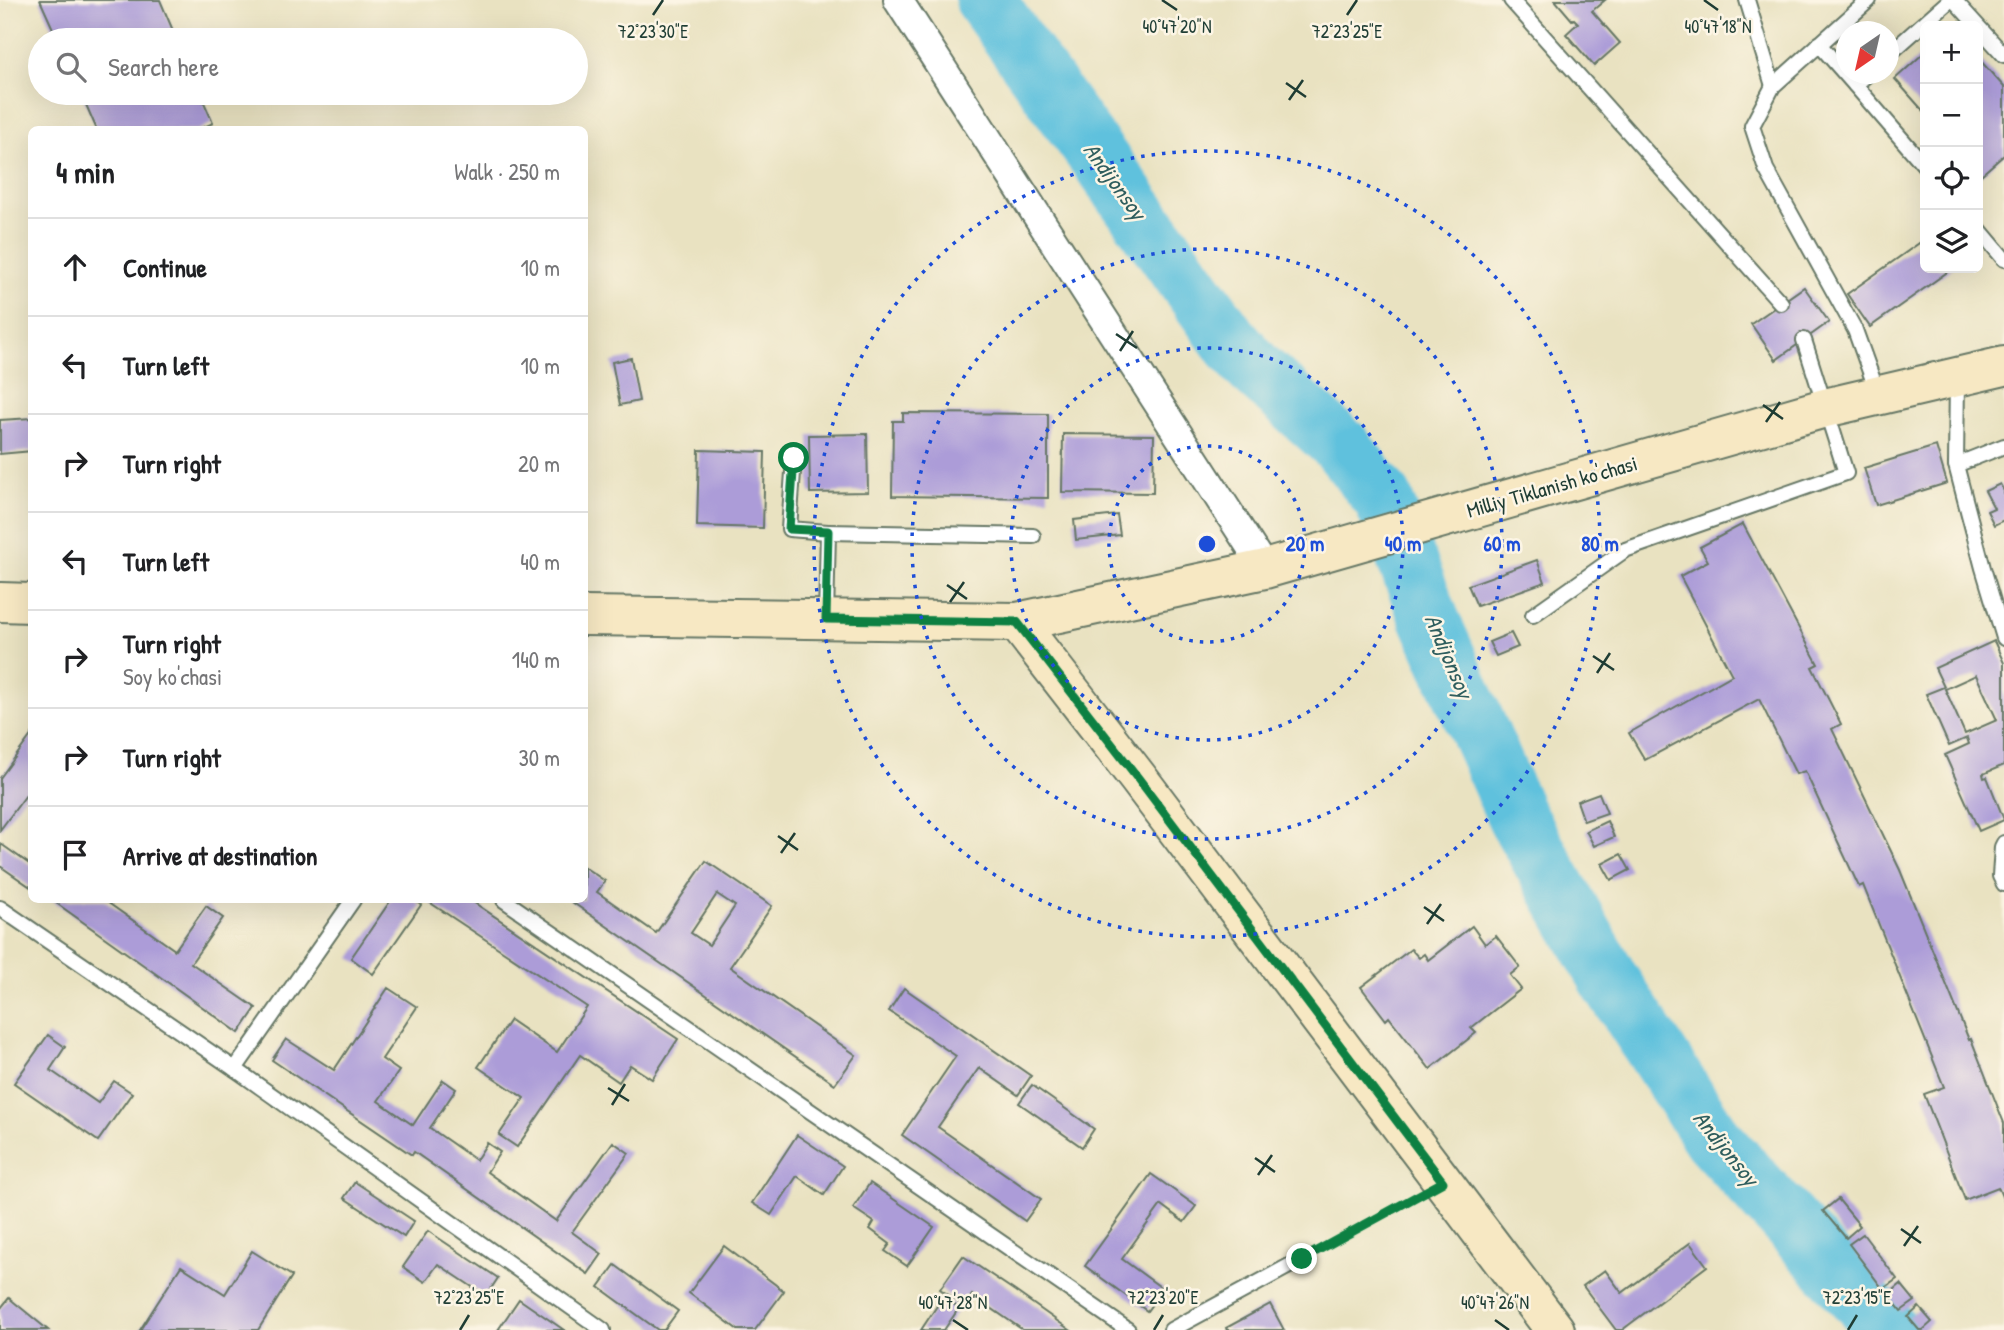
<!DOCTYPE html>
<html lang="en">
<head>
<meta charset="utf-8">
<style>
  :root { --surface:#fff; --page:#f6f6f6; --text:#202124; --muted:#757577; --line:#e0e0e0 }
  body { margin:0; font-family:"Patrick Hand",sans-serif; background:var(--page); color:var(--text) }
  .controls { position:absolute; right:21px; top:21px; display:grid; overflow:hidden; border-radius:10px; box-shadow:0 7px 28px #0002 }
  .controls button { width:63px; height:63px; display:grid; place-items:center; padding:0; border:0; border-bottom:2px solid var(--line); background:var(--surface); color:var(--text); font:35px sans-serif }
  .compass { position:absolute; left:1836px; top:21px; width:63px; height:63px; border-radius:50%; background:var(--surface); box-shadow:0 7px 28px #0002; rotate:214deg }
  .stop { position:absolute; width:21px; height:21px; margin:-16px; border:5px solid #0b8043; border-radius:50%; background:#fff }
  .stop.end { background:#0b8043; border-color:#fff; box-shadow:0 2px 7px #0008 }
  .list { margin:0; padding:0; list-style:none }
  h2 { display:flex; justify-content:space-between; align-items:center; height:91px; margin:0; padding:0 28px; font-size:30px }
  h2 small { font-size:23px; font-weight:400; color:var(--muted) }
  .list li { display:grid; grid-template-columns:46px 1fr auto; gap:21px; align-items:center; box-sizing:border-box; height:98px; padding:0 28px; border-top:2px solid var(--line) }
  .list b { display:block; font-size:26px; white-space:nowrap }
  .list p { margin:0; font-size:23px; white-space:nowrap; color:var(--muted) }
  .list em { font-size:23px; font-style:normal; color:var(--muted) }
  .icon { flex:none; width:38px; height:38px; fill:none; stroke:currentColor; stroke-width:2; stroke-linecap:round; stroke-linejoin:round }
  .map { position:relative; flex:none; width:2004px; height:1330px; overflow:hidden }
  .search { position:absolute; background:var(--surface); box-shadow:0 7px 28px #0002; left:28px; top:28px; width:560px; height:77px; display:flex; align-items:center; gap:18px; box-sizing:border-box; padding:0 24px; border-radius:38px; color:var(--muted); font-size:26px }
  .panel { position:absolute; background:var(--surface); box-shadow:0 7px 28px #0002; left:28px; top:126px; width:560px; height:777px; border-radius:10px }
  .map>svg:first-child { display:block }
  .lines { fill:none; stroke-linecap:round; stroke-linejoin:round }
  .river { stroke:#5fc1dd; stroke-width:60 }
  .building { fill:#ac9cd8; fill-rule:evenodd }
  .lane-casing { stroke:#667765; stroke-width:18 }
  .street-casing { stroke:#667765; stroke-width:32 }
  .secondary-casing { stroke:#667765; stroke-width:42 }
  .path { stroke:#667765; stroke-width:4.5; stroke-dasharray:2 5; stroke-linecap:butt }
  .lane { stroke:#fff; stroke-width:14 }
  .street { stroke:#fff; stroke-width:28 }
  .secondary { stroke:#f7e8c3; stroke-width:38 }
  .route { stroke:#0b8043; stroke-width:9 }
  .ticks { fill:none; stroke:#1f3d34; stroke-width:2.5 }
  .ring { fill:none; stroke:#1d4ed8; stroke-width:3.5; stroke-dasharray:3.5 7 }
  .labels { text-anchor:middle; stroke-width:5; stroke-linejoin:round; paint-order:stroke }
  .street-label { font-size:21px; fill:#1f3d34; stroke:#fcf5e5 }
  .water-label { font-size:23px; font-style:italic; fill:#2f5e5e; stroke:#fcf5e5 }
  .ticks-label { font-size:18px; text-anchor:middle; fill:#1f3d34; stroke:#fcf5e5; stroke-width:5; stroke-linejoin:round; paint-order:stroke }
  .centre { fill:#1d4ed8; stroke:#fcf5e5; stroke-width:3.5 }
  .ring-label { font-size:21px; text-anchor:middle; font-weight:bold; fill:#1d4ed8; stroke:#fcf5e5; stroke-width:5; stroke-linejoin:round; paint-order:stroke }
</style>
</head>
<body>
<div class="map">
<svg width="2004" height="1330" viewBox="0 0 2004 1330">
  <rect width="100%" height="100%" fill="#fcf5e5"/>
  <filter id="ink" filterUnits="userSpaceOnUse"><feTurbulence type="fractalNoise" baseFrequency=".0143" numOctaves="2"/><feDisplacementMap in="SourceGraphic" scale="14" xChannelSelector="R" yChannelSelector="G"/><feConvolveMatrix kernelMatrix="1 2 1 2 8 2 1 2 1" color-interpolation-filters="sRGB"/></filter>
  <filter id="wash" filterUnits="userSpaceOnUse"><feTurbulence type="fractalNoise" baseFrequency=".00686" numOctaves="4" result="noise"/><feDisplacementMap in="SourceGraphic" scale="28" xChannelSelector="R" yChannelSelector="G"/><feGaussianBlur stdDeviation="1.57" result="paint"/><feColorMatrix in="noise" values="0 0 0 0 0 0 0 0 0 0 0 0 0 0 0 0 0 1.4 0 .05"/><feComposite in="paint" operator="in"/></filter>
  <g filter="url(#wash)">
    <rect width="100%" height="100%" fill="#e9e2c1"/>
    <g class="lines">
      <polyline class="river" points="985,0 1228,338 1254,368 1341,446 1383,499 1430,620 1517,817 1610,981 1712,1138 1888,1330"/>
    </g>
    <g id="blocks">
      <g class="building">
        <polygon points="40,0 160,0 177,40 58,40"/>
        <polygon points="1555,0 1605,0 1592,11 1620,43 1594,66 1566,34 1578,23 1574,19 1572,20"/>
        <polygon points="1925,52 1925,113 1895,79"/>
        <polygon points="1978,58 2004,87 2004,155 1981,175 1978,171"/>
        <polygon points="81,93 200,93 213,123 198,130 97,130"/>
        <polygon points="1925,239 1925,268 1953,268 1870,327 1847,294"/>
        <polygon points="1804,287 1829,322 1776,360 1751,324"/>
        <polygon points="631,358 639,401 620,405 612,362"/>
        <polygon points="903,413 1048,414 1048,498 892,496 893,421 903,421"/>
        <polygon points="32,418 32,451 0,454 0,420"/>
        <polygon points="867,434 868,492 810,493 809,435"/>
        <polygon points="1063,434 1154,435 1153,493 1062,492"/>
        <polygon points="1936,446 1947,483 1876,505 1864,468"/>
        <polygon points="699,450 765,452 763,528 697,526"/>
        <polygon points="2000,484 2004,491 2004,520 1994,525 1987,511 1994,508 1985,491"/>
        <polygon points="1117,515 1120,535 1076,540 1074,520"/>
        <polygon points="1743,524 1818,664 1812,667 1841,724 1832,729 1900,870 1969,1040 1971,1039 2002,1118 2004,1123 2004,1201 1998,1187 1965,1200 1924,1094 1944,1087 1863,885 1859,887 1805,771 1796,774 1759,699 1645,760 1629,733 1732,675 1680,576 1708,561 1700,547"/>
        <polygon points="1537,560 1545,582 1477,606 1468,585"/>
        <polygon points="1511,633 1518,647 1496,656 1489,642"/>
        <path d="M1994,641L2004,663V765L1983,774L1984,778L1987,777L2004,820L1979,831L1945,755L1969,744L1967,738L1949,746L1926,694L1944,687L1935,668ZM1976,675L1997,720L1965,734L1945,689Z"/>
        <polygon points="32,734 32,787 0,830 0,778"/>
        <polygon points="1599,793 1607,813 1584,821 1577,801"/>
        <polygon points="1607,821 1614,837 1594,846 1586,831"/>
        <polygon points="1,844 32,866 32,888 0,866"/>
        <polygon points="1621,854 1630,870 1611,880 1602,864"/>
        <path d="M706,861L772,906L730,967L856,1055L835,1084L569,900H584V867L605,881L597,892L656,933ZM717,894L735,906L709,945L691,933Z"/>
        <polygon points="52,900 104,900 175,950 206,906 223,918 191,963 256,1008 239,1033"/>
        <polygon points="391,900 413,900 421,905 373,974 351,958"/>
        <polygon points="426,900 470,900 678,1039 652,1079 630,1065 619,1082 580,1055 517,1147 499,1135 524,1098 478,1067 510,1020 557,1052 587,1007"/>
        <polygon points="1472,926 1485,944 1496,936 1520,967 1510,975 1521,989 1471,1028 1476,1033 1430,1069 1389,1017 1386,1020 1361,987 1411,949 1419,958 1424,954 1428,960"/>
        <polygon points="388,988 417,1007 382,1059 399,1071 378,1101 413,1125 443,1080 456,1089 430,1128 476,1160 487,1143 500,1152 487,1172 556,1221 613,1142 629,1153 572,1232 602,1254 588,1274 414,1152 412,1155 272,1060 286,1039 334,1070"/>
        <polygon points="904,988 1031,1076 1018,1095 979,1068 938,1127 1041,1199 1025,1221 902,1135 956,1056 889,1011"/>
        <polygon points="48,1035 65,1047 50,1070 98,1103 114,1081 132,1093 98,1141 14,1083"/>
        <polygon points="1032,1085 1094,1129 1082,1147 1019,1103"/>
        <polygon points="797,1135 843,1166 824,1195 797,1176 771,1215 752,1203"/>
        <polygon points="1151,1174 1196,1206 1184,1222 1161,1205 1122,1259 1163,1289 1147,1311 1085,1266"/>
        <polygon points="355,1182 414,1221 404,1237 344,1198"/>
        <polygon points="870,1183 934,1227 907,1266 885,1251 890,1244 870,1229 874,1222 853,1208"/>
        <polygon points="1838,1199 1860,1226 1846,1238 1823,1211"/>
        <polygon points="428,1231 498,1278 486,1296 438,1264 425,1282 403,1267"/>
        <polygon points="1863,1234 1897,1279 1883,1289 1849,1244"/>
        <polygon points="1690,1243 1707,1266 1622,1330 1616,1330 1583,1286 1605,1270 1622,1293"/>
        <polygon points="724,1246 784,1291 755,1330 738,1330 689,1293"/>
        <polygon points="252,1251 292,1276 258,1330 140,1330 181,1266 225,1294"/>
        <polygon points="963,1256 1015,1291 1070,1330 1023,1330 972,1295 964,1306 940,1289"/>
        <polygon points="615,1265 678,1311 664,1330 658,1330 599,1287"/>
        <polygon points="1901,1284 1915,1301 1901,1311 1888,1295"/>
        <polygon points="943,1297 959,1308 944,1330 921,1330"/>
        <polygon points="9,1298 48,1330 0,1330 0,1309"/>
        <polygon points="519,1299 564,1330 498,1330"/>
        <polygon points="1270,1304 1284,1330 1227,1330 1226,1328"/>
        <polygon points="1919,1307 1932,1322 1923,1330 1919,1330 1908,1317"/>
      </g>
    </g>
  </g>
  <g filter="url(#ink)">
    <use href="#blocks" fill-opacity="0" stroke="#667765" stroke-width="2"/>
    <g class="lines">
      <defs>
        <g id="lane">
          <polyline points="1511,0 1781,303"/>
          <polyline points="1747,0 1773,86"/>
          <polyline points="1869,0 1773,86 1752,126 1766,169 1855,330 1878,394"/>
          <polyline points="1954,0 2004,55"/>
          <polyline points="1819,44 1855,85 1868,74"/>
          <polyline points="1888,55 1950,0"/>
          <polyline points="1855,85 1925,166"/>
          <polyline points="1978,228 2004,259"/>
          <polyline points="1957,378 1956,465 1983,568 2004,638"/>
          <polyline points="794,458 789,529 828,532"/>
          <polyline points="1956,465 2004,446"/>
          <polyline points="1533,615 1625,550 1846,473 1804,340"/>
          <polyline points="826,618 828,532 1033,536"/>
          <polyline points="2004,843 2002,847 2000,876 2004,884"/>
          <polyline points="504,900 1128,1330"/>
          <polyline points="0,908 235,1069 603,1330"/>
          <polyline points="235,1069 353,900"/>
          <polyline points="1171,1330 1302,1259"/>
        </g>
        <polyline id="street" points="898,0 1265,569"/>
        <g id="secondary">
          <polyline points="0,602 32,603"/>
          <polyline points="584,616 1017,622 1265,569 1825,408 2004,366"/>
          <polyline points="1017,622 1138,778 1555,1330"/>
        </g>
      </defs>
      <use href="#lane" class="lane-casing"/>
      <use href="#street" class="street-casing"/>
      <use href="#secondary" class="secondary-casing"/>
      <polyline class="path" points="1321,1248 1412,1199"/>
      <use href="#lane" class="lane"/>
      <use href="#street" class="street"/>
      <use href="#secondary" class="secondary"/>
    </g>
  </g>
  <g class="lines" filter="url(#ink)">
    <polyline class="route" points="794,458 789,529 828,531 826,619 1017,622 1138,778 1443,1182 1302,1259"/>
  </g>
  <path class="ticks" d="M1162,0L1177,10M1704,0L1718,10M653,15L663,0M1347,15L1357,0M1286,83L1306,97M1289,100L1303,80M1116,334L1137,348M1120,351L1133,331M1763,405L1783,419M1766,422L1780,402M947,585L967,599M950,602L964,582M1593,656L1614,670M1597,673L1610,653M778,836L798,850M781,853L795,833M1424,907L1444,921M1427,924L1441,904M608,1088L629,1101M612,1105L625,1084M1255,1158L1275,1172M1258,1175L1272,1155M1901,1229L1921,1243M1904,1246L1918,1226M953,1320L968,1330M1495,1320L1509,1330M460,1330L469,1315M1154,1330L1163,1315M1848,1330L1857,1315"/>
  <g class="ring">
    <circle cx="1207" cy="544" r="98"/>
    <circle cx="1207" cy="544" r="196"/>
    <circle cx="1207" cy="544" r="295"/>
    <circle cx="1207" cy="544" r="393"/>
  </g>
  <g class="labels">
    <g class="street-label">
      <text transform="translate(1552 487) rotate(-16)" y="7">Milliy Tiklanish ko'chasi</text>
    </g>
    <g class="water-label">
      <text transform="translate(1115 181) rotate(54)" y="8">Andijonsoy</text>
      <text transform="translate(1449 656) rotate(67)" y="8">Andijonsoy</text>
      <text transform="translate(1726 1148) rotate(51)" y="8">Andijonsoy</text>
    </g>
  </g>
  <g class="ticks-label">
    <text x="1177" y="33">40°47'20"N</text>
    <text x="1718" y="33">40°47'18"N</text>
    <text x="653" y="38">72°23'30"E</text>
    <text x="1347" y="38">72°23'25"E</text>
    <text x="469" y="1304">72°23'25"E</text>
    <text x="1163" y="1304">72°23'20"E</text>
    <text x="1857" y="1304">72°23'15"E</text>
    <text x="953" y="1309">40°47'28"N</text>
    <text x="1495" y="1309">40°47'26"N</text>
  </g>
  <circle cx="1207" cy="544" r="10" class="centre"/>
  <g class="ring-label">
    <text x="1305" y="551">20 m</text>
    <text x="1403" y="551">40 m</text>
    <text x="1502" y="551">60 m</text>
    <text x="1600" y="551">80 m</text>
  </g>
</svg>
<div class="controls">
<button>+</button>
<button>−</button>
<button><svg class="icon" aria-label="locate" viewBox="0 0 24 24"><circle cx="12" cy="12" r="6"/><path d="M12 2v4M12 18v4M2 12h4M18 12h4"/></svg></button>
<button><svg class="icon" aria-label="layers" viewBox="0 0 24 24"><path d="M12 4l9 5-9 5-9-5zM3 14l9 5 9-5"/></svg></button>
</div>
<svg class="compass" viewBox="-18 -18 36 36"><path d="M0-13l5 13h-10z" fill="#e53935"/><path d="M0 13l5-13h-10z" fill="#757577"/></svg>
<div class="stop" style="left:794px;top:458px"></div>
<div class="stop end" style="left:1302px;top:1259px"></div>
<div class="search"><svg class="icon" aria-label="search" viewBox="0 0 24 24"><circle cx="10" cy="10" r="6"/><path d="M15 15l6 6"/></svg>Search here</div>
<section class="panel">
<h2>4 min<small>Walk · 250 m</small></h2>
<ul class="list">
<li><svg class="icon" aria-label="ahead" viewBox="0 0 24 24"><path d="M12 20V5M6 11l6-6 6 6"/></svg><div><b>Continue</b></div><em>10 m</em></li>
<li><svg class="icon" aria-label="left" viewBox="0 0 24 24"><path d="M17 20v-9H6M10 6l-5 5 5 5"/></svg><div><b>Turn left</b></div><em>10 m</em></li>
<li><svg class="icon" aria-label="right" viewBox="0 0 24 24"><path d="M7 20v-9h11M14 6l5 5-5 5"/></svg><div><b>Turn right</b></div><em>20 m</em></li>
<li><svg class="icon" aria-label="left" viewBox="0 0 24 24"><path d="M17 20v-9H6M10 6l-5 5 5 5"/></svg><div><b>Turn left</b></div><em>40 m</em></li>
<li><svg class="icon" aria-label="right" viewBox="0 0 24 24"><path d="M7 20v-9h11M14 6l5 5-5 5"/></svg><div><b>Turn right</b><p>Soy ko'chasi</p></div><em>140 m</em></li>
<li><svg class="icon" aria-label="right" viewBox="0 0 24 24"><path d="M7 20v-9h11M14 6l5 5-5 5"/></svg><div><b>Turn right</b></div><em>30 m</em></li>
<li><svg class="icon" aria-label="arrive" viewBox="0 0 24 24"><path d="M6 21V4h12l-3 4 3 4H6"/></svg><div><b>Arrive at destination</b></div></li>
</ul>
</section>
</div>
</body>
</html>
